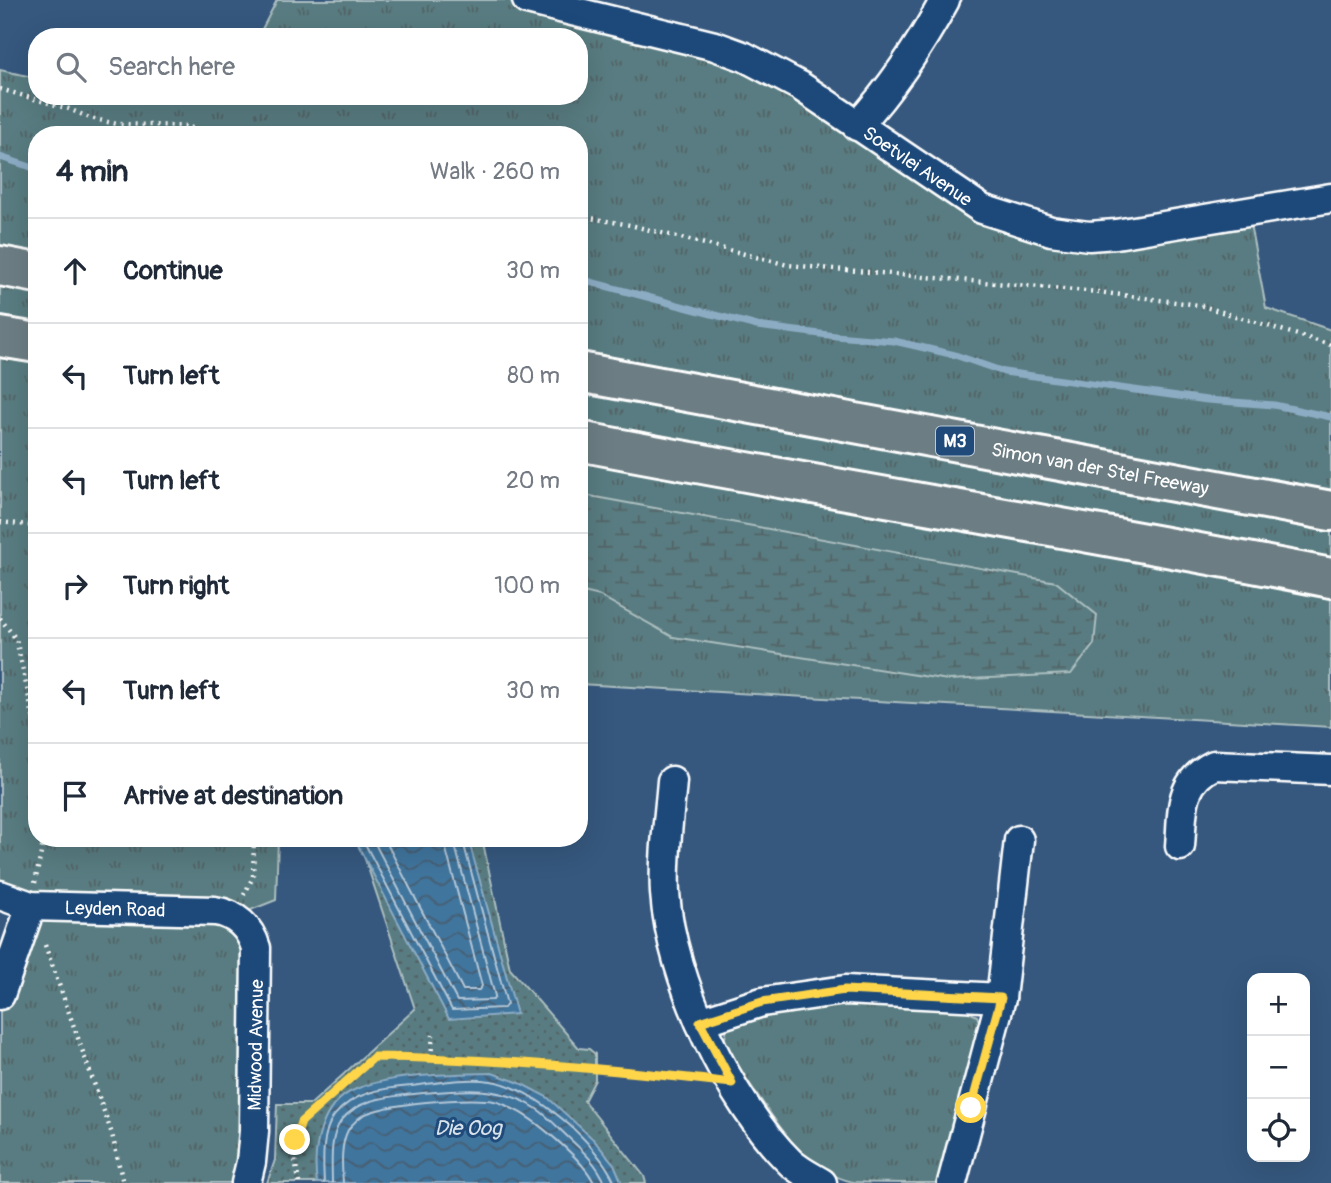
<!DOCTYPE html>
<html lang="en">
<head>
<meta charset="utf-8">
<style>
  :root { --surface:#fff; --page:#f6f6f7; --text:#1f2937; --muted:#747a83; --line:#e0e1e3 }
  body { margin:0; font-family:Pangolin,sans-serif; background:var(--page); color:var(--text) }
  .controls { position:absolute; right:21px; bottom:21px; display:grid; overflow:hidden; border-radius:14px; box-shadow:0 7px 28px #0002 }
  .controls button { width:63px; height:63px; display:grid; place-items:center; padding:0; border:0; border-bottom:2px solid var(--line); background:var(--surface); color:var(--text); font:35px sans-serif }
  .stop { position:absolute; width:21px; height:21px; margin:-16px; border:5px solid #ffd54a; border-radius:50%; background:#fff }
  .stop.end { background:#ffd54a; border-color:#fff; box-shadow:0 2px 7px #0008 }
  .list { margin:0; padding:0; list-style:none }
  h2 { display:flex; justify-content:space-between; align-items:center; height:91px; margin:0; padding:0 28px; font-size:30px }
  h2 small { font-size:23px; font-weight:400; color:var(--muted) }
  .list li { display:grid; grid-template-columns:46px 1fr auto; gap:21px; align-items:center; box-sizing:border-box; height:105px; padding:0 28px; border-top:2px solid var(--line) }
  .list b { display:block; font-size:26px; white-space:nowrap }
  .list em { font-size:23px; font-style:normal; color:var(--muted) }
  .icon { flex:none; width:38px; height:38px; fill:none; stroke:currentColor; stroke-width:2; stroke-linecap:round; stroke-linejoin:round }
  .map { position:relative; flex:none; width:1331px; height:1183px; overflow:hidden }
  .search { position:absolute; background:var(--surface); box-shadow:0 7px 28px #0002; left:28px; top:28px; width:560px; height:77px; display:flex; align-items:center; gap:18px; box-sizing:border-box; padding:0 24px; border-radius:28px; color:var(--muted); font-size:26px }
  .panel { position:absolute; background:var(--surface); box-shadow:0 7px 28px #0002; left:28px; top:126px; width:560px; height:721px; border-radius:28px }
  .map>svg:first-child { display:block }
  .grass { fill:url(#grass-tufts); stroke:#acbec0; stroke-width:2 }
  .wetland { fill:url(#wetland-marsh); stroke:#acbec0; stroke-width:2 }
  .park { fill:url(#park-dots); stroke:#acbec0; stroke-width:2 }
  .water { fill:url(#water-waves); stroke:#8cacc4; stroke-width:2 }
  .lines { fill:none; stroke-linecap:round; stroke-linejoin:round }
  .shore { stroke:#b3c7d8; stroke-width:2 }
  .stream { stroke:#8cacc4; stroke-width:7 }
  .minor-casing { stroke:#fff; stroke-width:33 }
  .highway-casing { stroke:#fff; stroke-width:44 }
  .path { stroke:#fff; stroke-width:4.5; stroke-dasharray:2 5; stroke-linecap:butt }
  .minor { stroke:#1f4a7a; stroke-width:28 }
  .highway { stroke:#6c7e84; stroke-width:38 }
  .route { stroke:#ffd54a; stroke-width:9 }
  .labels { text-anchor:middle; stroke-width:6; stroke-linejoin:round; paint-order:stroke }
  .shield { fill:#1f4a7a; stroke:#bcc9d7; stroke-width:2 }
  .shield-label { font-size:18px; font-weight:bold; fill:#fff }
  .street-label { font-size:19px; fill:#fff; stroke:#1f4a7a }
  .water-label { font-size:21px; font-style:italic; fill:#d9e3eb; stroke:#1f4a7a }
</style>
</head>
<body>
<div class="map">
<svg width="1331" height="1183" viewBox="0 0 1331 1183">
  <defs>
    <pattern id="grass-tufts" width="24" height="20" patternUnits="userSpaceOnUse" patternTransform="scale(1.75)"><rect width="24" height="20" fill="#597c81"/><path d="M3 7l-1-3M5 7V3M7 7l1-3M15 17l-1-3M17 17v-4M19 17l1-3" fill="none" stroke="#526466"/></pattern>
    <pattern id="wetland-marsh" width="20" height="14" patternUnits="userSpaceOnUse" patternTransform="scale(1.75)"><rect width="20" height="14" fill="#597c81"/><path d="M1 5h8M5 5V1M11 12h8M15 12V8" fill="none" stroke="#526466"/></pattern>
    <pattern id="park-dots" width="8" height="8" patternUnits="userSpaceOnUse" patternTransform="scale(1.75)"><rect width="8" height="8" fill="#597c81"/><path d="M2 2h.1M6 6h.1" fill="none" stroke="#526466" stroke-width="1.8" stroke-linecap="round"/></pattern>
    <pattern id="water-waves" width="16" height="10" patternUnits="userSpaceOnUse" patternTransform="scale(1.75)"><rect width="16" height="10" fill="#40749d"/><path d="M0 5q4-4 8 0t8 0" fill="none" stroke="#475e70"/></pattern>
  </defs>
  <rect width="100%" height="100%" fill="#36587e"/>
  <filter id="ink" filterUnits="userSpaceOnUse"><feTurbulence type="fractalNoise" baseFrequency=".0143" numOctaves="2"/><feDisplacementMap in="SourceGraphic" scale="14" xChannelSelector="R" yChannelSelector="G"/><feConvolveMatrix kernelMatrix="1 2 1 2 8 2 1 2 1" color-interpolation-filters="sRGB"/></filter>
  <g filter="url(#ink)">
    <g class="grass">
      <polygon points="277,0 527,0 715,46 857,126 1051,231 1248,213 1266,308 1331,330 1331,727 579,684 579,135 37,135 37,838 278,838 276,900 233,917 247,929 239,1183 0,1183 0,995 31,906 0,895 0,70 37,78 37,96 579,96 579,37 258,37"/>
      <path d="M841,1003L965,1010L977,1016L981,1027L939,1183C916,1183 874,1183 853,1182C809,1172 782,1131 759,1097C746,1079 733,1061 724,1042L727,1029L755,1015Z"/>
    </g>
    <polygon class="wetland" points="579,494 1056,582 1097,615 1094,644 1071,674 948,680 673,637 600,596 579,591"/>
    <polygon class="park" points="358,838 482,838 510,969 579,1048 589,1049 595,1054 595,1080 584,1101 644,1176 646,1183 267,1183 275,1160 277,1104 311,1104 415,1009"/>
    <g class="water">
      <polygon points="354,838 468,838 517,1014 449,1019"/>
      <path d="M492,1073L520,1083L547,1097L593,1139L614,1164L622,1183H317C312,1150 320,1105 354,1090C388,1074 453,1074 492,1073Z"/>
    </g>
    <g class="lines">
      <g class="shore">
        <polyline points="362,838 452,1010 504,1008 507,1004 462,838"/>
        <polyline points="372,838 457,1001 493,1000 495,996 453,838"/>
        <polyline points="384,838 463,990 479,990 482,986 443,838"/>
        <path d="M324,1183C323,1163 321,1133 334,1116C353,1092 383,1088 411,1086C436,1083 466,1077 491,1081C534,1087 598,1143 615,1183"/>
        <path d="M332,1183C332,1164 329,1137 341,1121C359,1098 388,1097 414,1094C458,1090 498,1083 537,1109C549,1117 559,1129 569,1138C583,1151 598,1165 605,1183"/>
        <path d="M343,1183C342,1166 340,1146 348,1130C352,1124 361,1115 368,1113C394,1103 458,1098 486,1100C494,1100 504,1104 511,1108C534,1118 584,1160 594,1183"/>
      </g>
      <g class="stream">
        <polyline points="0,157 37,169"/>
        <polyline points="579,279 757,326 836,336 894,341 955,355 1004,372 1207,400 1274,405 1331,417"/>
      </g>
      <defs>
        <g id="minor">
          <path id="s1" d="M527,0L715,46L745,57L800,86L982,209L1051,231L1089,236L1116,234L1331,198"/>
          <path d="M857,126C891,89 921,44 945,0"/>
          <path d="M672,781C669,818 663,856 665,893C671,979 729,1103 791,1163C800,1171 812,1177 822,1183"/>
          <path d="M1180,846C1183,812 1178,782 1214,765L1331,770"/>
          <path id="s2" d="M0,895L31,906L215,911C236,914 250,928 256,948L254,1131L251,1162L246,1183"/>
          <polyline points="0,995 31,906"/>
          <polyline points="700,1022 762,1002 845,990 1001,998"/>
          <polyline points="952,1183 1001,998 1019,840"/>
        </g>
        <g id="highway">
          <polyline points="0,266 37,273"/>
          <polyline points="0,337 37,343"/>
          <path id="s3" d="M579,372L1331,511"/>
          <path d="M579,441C829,489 1081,529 1331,578"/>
        </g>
      </defs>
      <use href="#minor" class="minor-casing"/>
      <use href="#highway" class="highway-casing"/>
      <g class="path">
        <polyline points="0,89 69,109 90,118 117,124 185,126 217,135"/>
        <polyline points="579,216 630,225 788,265 1098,292 1199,305 1331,345"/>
        <polyline points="0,522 37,526"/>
        <polyline points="0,618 16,639 37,734"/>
        <polyline points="35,883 44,838"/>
        <polyline points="244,895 253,877 254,838"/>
        <polyline points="45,945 112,1134 123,1183"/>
        <polyline points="431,1057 433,1035"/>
        <path d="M299,1183L295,1160V1140L301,1122L374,1057C484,1058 593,1067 702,1079"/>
      </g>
      <use href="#minor" class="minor"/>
      <use href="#highway" class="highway"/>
    </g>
  </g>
  <g class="lines" filter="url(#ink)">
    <path class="route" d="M295,1140L301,1122L374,1057C494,1058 613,1069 732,1083L700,1022L762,1002L845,990L1001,998L971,1108"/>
  </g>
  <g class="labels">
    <rect class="shield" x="936" y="426.5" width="38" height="29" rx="5"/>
    <g class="shield-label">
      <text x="955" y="447">M3</text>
    </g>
    <g class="street-label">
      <text dy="7" stroke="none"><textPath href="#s1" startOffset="430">Soetvlei Avenue</textPath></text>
      <text dy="7" stroke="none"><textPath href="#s3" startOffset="530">Simon van der Stel Freeway</textPath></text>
      <text dy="7" stroke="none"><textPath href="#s2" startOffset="117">Leyden Road</textPath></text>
      <text transform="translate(255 1045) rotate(-89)" y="7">Midwood Avenue</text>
    </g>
    <g class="water-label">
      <text x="468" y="1135">Die Oog</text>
    </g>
  </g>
</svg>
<div class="controls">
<button>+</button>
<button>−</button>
<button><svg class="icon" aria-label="locate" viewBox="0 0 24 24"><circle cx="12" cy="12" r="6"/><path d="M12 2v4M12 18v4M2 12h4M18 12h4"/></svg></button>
</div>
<div class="stop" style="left:971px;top:1108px"></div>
<div class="stop end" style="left:295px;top:1140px"></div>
<div class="search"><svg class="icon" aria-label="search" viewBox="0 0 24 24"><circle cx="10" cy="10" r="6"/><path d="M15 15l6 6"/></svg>Search here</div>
<section class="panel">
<h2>4 min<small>Walk · 260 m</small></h2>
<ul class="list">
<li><svg class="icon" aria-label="ahead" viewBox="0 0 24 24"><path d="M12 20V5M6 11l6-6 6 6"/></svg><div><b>Continue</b></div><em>30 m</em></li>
<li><svg class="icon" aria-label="left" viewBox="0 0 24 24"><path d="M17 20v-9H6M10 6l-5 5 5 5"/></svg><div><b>Turn left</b></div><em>80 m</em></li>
<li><svg class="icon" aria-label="left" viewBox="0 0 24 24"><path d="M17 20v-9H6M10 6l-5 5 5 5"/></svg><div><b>Turn left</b></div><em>20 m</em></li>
<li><svg class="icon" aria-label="right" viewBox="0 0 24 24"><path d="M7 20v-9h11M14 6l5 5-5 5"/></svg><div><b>Turn right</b></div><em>100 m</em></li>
<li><svg class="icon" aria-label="left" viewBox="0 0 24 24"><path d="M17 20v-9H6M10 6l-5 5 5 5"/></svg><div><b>Turn left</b></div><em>30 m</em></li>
<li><svg class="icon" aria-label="arrive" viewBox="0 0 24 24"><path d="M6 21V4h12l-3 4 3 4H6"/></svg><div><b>Arrive at destination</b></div></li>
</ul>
</section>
</div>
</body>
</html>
